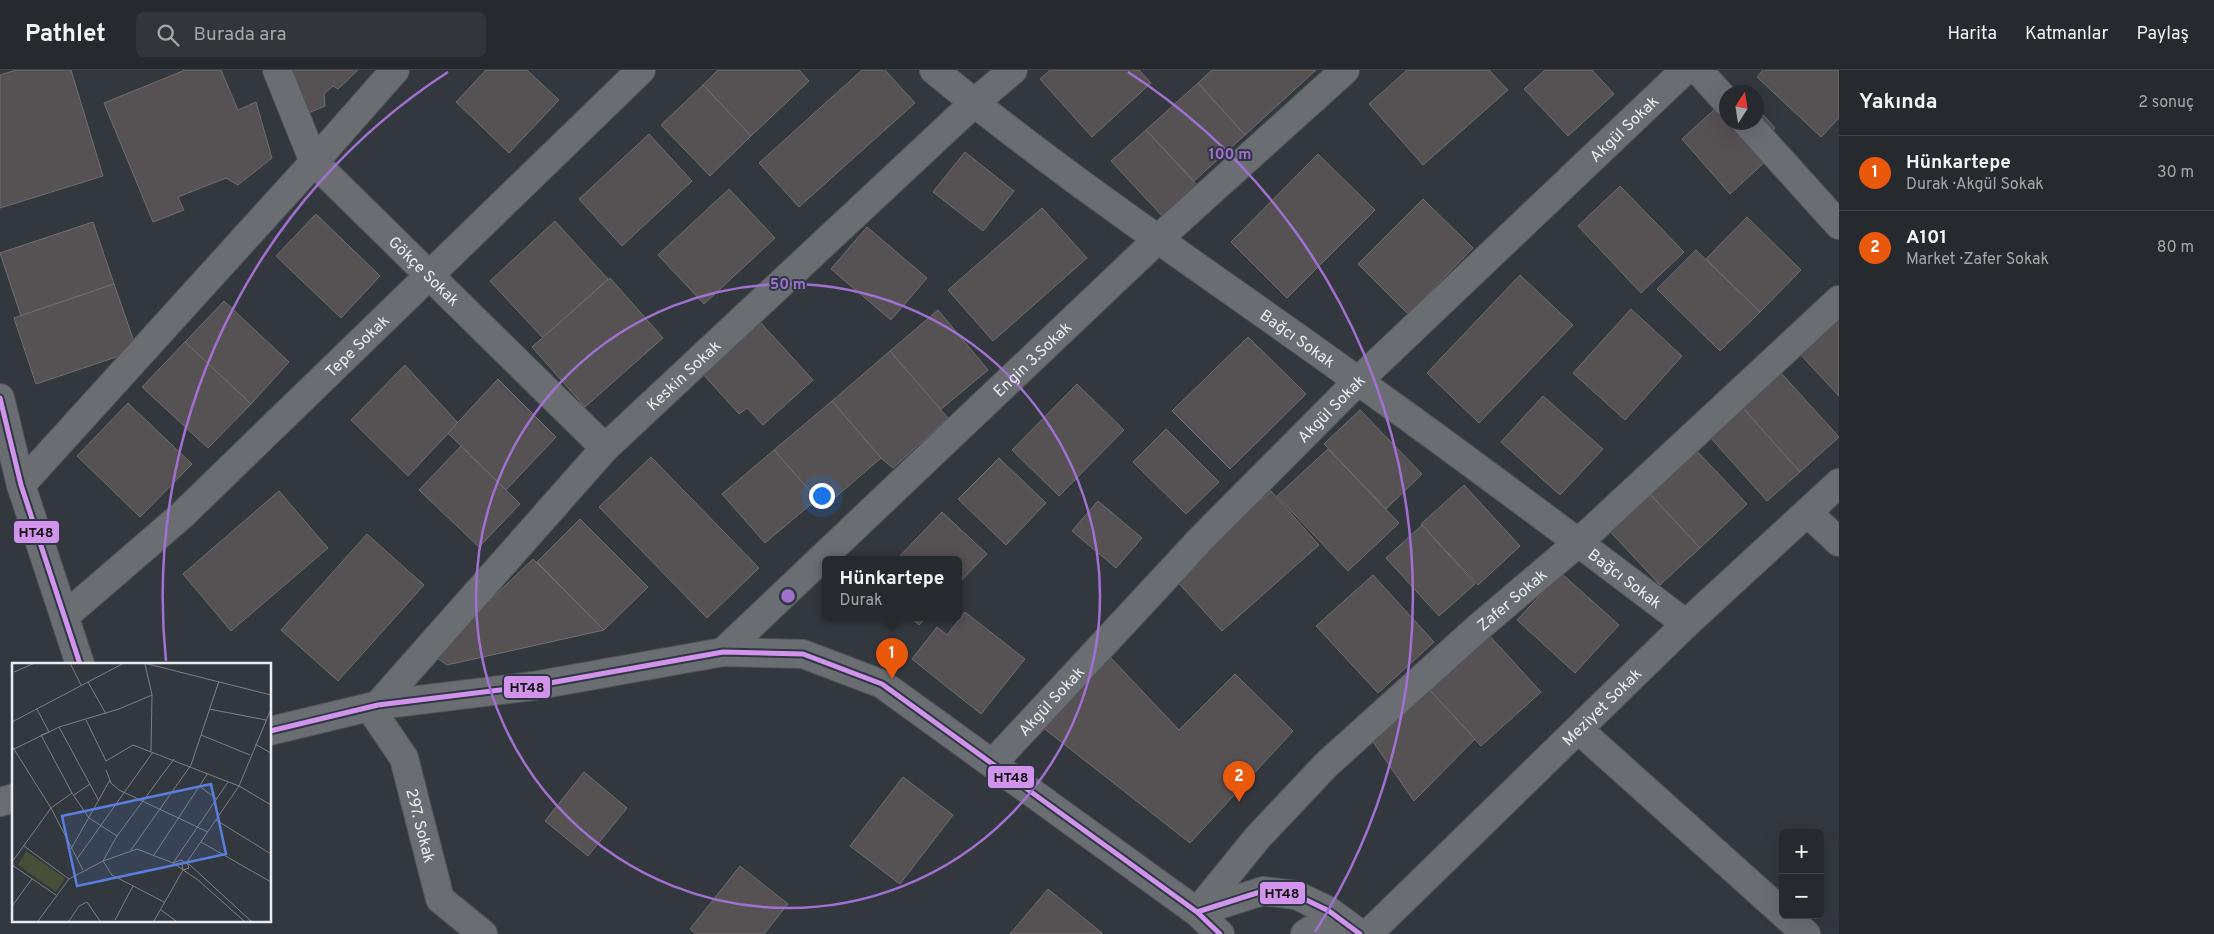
<!DOCTYPE html>
<html lang="tr">
<head>
<meta charset="utf-8">
<style>
  :root { --surface:#262a2e; --page:#32363a; --text:#f1f3f6; --muted:#a4a7aa; --line:#42464a; --accent:#ea580c }
  body { margin:0; font-family:Overpass,sans-serif; background:var(--page); color:var(--text) }
  .controls { position:absolute; right:15px; bottom:15px; display:grid; overflow:hidden; border-radius:8px; box-shadow:0 5px 20px #0002 }
  .controls button { width:45px; height:45px; display:grid; place-items:center; padding:0; border:0; border-bottom:1px solid var(--line); background:var(--surface); color:var(--text); font:25px sans-serif }
  .compass { position:absolute; left:1719px; top:15px; width:45px; height:45px; border-radius:50%; background:var(--surface); box-shadow:0 5px 20px #0002; rotate:12deg }
  .you { position:absolute; left:821px; top:425px; width:18px; height:18px; margin:-12px; border:4px solid #fff; border-radius:50%; background:#1a73e8; box-shadow:0 0 0 8px #1a73e833 }
  .badge { display:grid; place-items:center; width:32px; height:32px; border-radius:50%; background:var(--accent); color:#fff; font-size:16px; font-weight:700 }
  .pin { position:absolute; translate:-50% -41px; filter:drop-shadow(0 1px 2px #0008) }
  .pin::after { content:''; position:absolute; top:26px; width:18px; height:15px; background:inherit; clip-path:polygon(0 0,100% 0,50% 100%) }
  .popup { position:absolute; left:822px; top:486px; width:140px; height:65px; box-sizing:border-box; display:grid; place-content:center; border-radius:8px; background:var(--surface); filter:drop-shadow(0 1px 4px #0005); font-size:16px; white-space:nowrap; color:var(--muted) }
  .popup b { font-size:19px; color:var(--text) }
  .popup::after { content:''; position:absolute; left:50%; top:100%; margin-left:-10px; border:10px solid transparent; border-top-color:var(--surface) }
  .list { margin:0; padding:0; list-style:none }
  h2 { display:flex; justify-content:space-between; align-items:center; height:65px; margin:0; padding:0 20px; font-size:21px }
  h2 small { font-size:16px; font-weight:400; color:var(--muted) }
  .list li { display:grid; grid-template-columns:32px 1fr auto; gap:15px; align-items:center; box-sizing:border-box; height:75px; padding:0 20px; border-top:1px solid var(--line) }
  .list b { display:block; font-size:19px; white-space:nowrap }
  .list p { margin:0; font-size:16px; white-space:nowrap; color:var(--muted) }
  .list em { font-size:16px; font-style:normal; color:var(--muted) }
  .icon { flex:none; width:28px; height:28px; fill:none; stroke:currentColor; stroke-width:2; stroke-linecap:round; stroke-linejoin:round }
  .map { position:relative; flex:none; width:1839px; height:864px; overflow:hidden }
  header { display:flex; align-items:center; gap:30px; box-sizing:border-box; height:70px; padding:0 25px; background:var(--surface); border-bottom:1px solid var(--line) }
  header strong { font-size:24px }
  nav { display:flex; gap:28px; margin-inline-start:auto; font-size:18px }
  .search { width:350px; height:45px; background:var(--page); display:flex; align-items:center; gap:12px; box-sizing:border-box; padding:0 18px; border-radius:8px; color:var(--muted); font-size:19px }
  main { display:flex }
  aside { flex:1; background:var(--surface) }
  .map>svg:first-child { display:block }
  .building { fill:#565153; stroke:#706e71 }
  .lines { fill:none; stroke-linecap:round; stroke-linejoin:round }
  .minor-casing { stroke:#51565a; stroke-width:30 }
  .secondary-casing { stroke:#51565a; stroke-width:30 }
  .minor { stroke:#6a6e73; stroke-width:28 }
  .secondary { stroke:#6a6e73; stroke-width:28 }
  .bus-1-casing { stroke:#2f3842; stroke-width:9 }
  .bus-1 { stroke:#d193ec; stroke-width:5 }
  .ring { fill:none; stroke:#a170d1; stroke-width:2.5 }
  .labels { text-anchor:middle; stroke-width:4; stroke-linejoin:round; paint-order:stroke }
  .street-label { font-size:16px; fill:#e7edf3; stroke:#2f3842 }
  .inset-road { fill:none; stroke:#7b8086; stroke-width:1 }
  .view { fill:#5a7ee0; fill-opacity:0.15; stroke:#5a7ee0; stroke-width:2.5 }
  .inset-edge { fill:none; stroke:#e7edf3; stroke-width:2.5 }
  .centre { fill:#a170d1; stroke:#2f3842; stroke-width:2.5 }
  .ring-label { font-size:15px; text-anchor:middle; font-weight:bold; fill:#a170d1; stroke:#2f3842; stroke-width:4; stroke-linejoin:round; paint-order:stroke }
  .line-badge { stroke:#2f3842; stroke-width:2 }
  .pale-badge-label { font-size:14px; text-anchor:middle; font-weight:bold; fill:#111 }
</style>
</head>
<body>
<header>
<strong>Pathlet</strong>
<div class="search"><svg class="icon" aria-label="search" viewBox="0 0 24 24"><circle cx="10" cy="10" r="6"/><path d="M15 15l6 6"/></svg>Burada ara</div>
<nav><a>Harita</a><a>Katmanlar</a><a>Paylaş</a></nav>
</header>
<main>
<div class="map">
<svg width="1839" height="864" viewBox="0 0 1839 864">
  <rect width="100%" height="100%" fill="#33383e"/>
  <g class="building">
    <polygon points="16,0 71,0 103,106 0,138 0,5"/>
    <polygon points="185,0 221,0 238,40 256,32 272,88 238,115 226,108 178,127 184,140 153,152 104,33"/>
    <polygon points="291,0 358,0 338,19 333,16 324,24 325,36 306,44"/>
    <polygon points="486,0 527,0 559,30 509,83 456,32"/>
    <polygon points="718,0 799,0 809,11 751,66 703,15"/>
    <polygon points="862,0 885,0 915,33 799,137 759,93"/>
    <polygon points="1050,0 1139,0 1151,13 1092,67 1040,9"/>
    <polygon points="1212,0 1316,0 1245,65 1198,13"/>
    <polygon points="1407,0 1489,0 1508,20 1423,95 1369,34"/>
    <polygon points="1545,0 1592,0 1614,24 1568,66 1524,19"/>
    <polygon points="1763,0 1839,0 1839,48 1821,67 1757,7"/>
    <polygon points="1198,13 1245,65 1194,111 1146,60"/>
    <polygon points="703,15 751,66 710,106 661,55"/>
    <polygon points="1726,29 1726,52 1756,52 1756,37 1775,58 1754,76 1767,90 1730,124 1682,69"/>
    <polygon points="1146,60 1197,115 1163,147 1111,91"/>
    <polygon points="649,64 692,111 622,176 579,129"/>
    <polygon points="965,82 1014,121 983,161 933,122"/>
    <polygon points="1318,84 1375,140 1287,228 1231,172"/>
    <polygon points="1620,116 1684,182 1641,223 1578,156"/>
    <polygon points="729,119 775,168 704,234 658,185"/>
    <polygon points="1423,129 1473,178 1408,244 1358,194"/>
    <polygon points="1042,138 1087,188 993,271 948,220"/>
    <polygon points="316,144 380,206 341,248 276,186"/>
    <polygon points="1747,147 1801,200 1760,242 1706,189"/>
    <polygon points="555,151 608,209 543,268 490,211"/>
    <polygon points="93,152 114,214 21,246 0,183"/>
    <polygon points="867,157 927,208 891,250 831,199"/>
    <polygon points="1696,180 1760,242 1720,281 1657,219"/>
    <polygon points="1520,205 1573,255 1479,353 1427,303"/>
    <polygon points="610,208 663,268 585,337 532,277"/>
    <polygon points="114,214 137,280 36,314 14,248"/>
    <polygon points="224,231 289,292 251,334 185,272"/>
    <polygon points="1631,239 1682,286 1625,350 1573,303"/>
    <polygon points="938,240 988,300 940,340 890,281"/>
    <polygon points="1839,248 1839,326 1798,282"/>
    <polygon points="760,252 813,310 763,355 747,338 739,344 703,304"/>
    <polygon points="1248,267 1306,324 1230,399 1172,341"/>
    <polygon points="185,272 251,334 208,378 142,317"/>
    <polygon points="890,281 948,348 893,398 881,388 832,331"/>
    <polygon points="405,295 458,353 408,406 351,350"/>
    <polygon points="1781,303 1839,367 1800,402 1742,337"/>
    <polygon points="498,309 556,367 506,420 448,363"/>
    <polygon points="1077,314 1124,360 1059,426 1012,380"/>
    <polygon points="1543,326 1603,379 1560,425 1501,372"/>
    <polygon points="832,331 881,388 824,437 774,380"/>
    <polygon points="128,333 192,394 140,447 77,386"/>
    <polygon points="1742,337 1800,402 1767,431 1709,366"/>
    <polygon points="1360,340 1422,404 1386,439 1324,374"/>
    <polygon points="1166,359 1219,412 1186,444 1133,392"/>
    <polygon points="461,376 520,434 479,477 419,420"/>
    <polygon points="1328,379 1399,453 1348,501 1277,426"/>
    <polygon points="1695,379 1747,434 1700,478 1649,423"/>
    <polygon points="774,380 817,429 765,473 722,424"/>
    <polygon points="651,387 759,498 707,548 599,437"/>
    <polygon points="999,388 1046,433 1006,475 958,429"/>
    <polygon points="1464,415 1520,476 1478,515 1421,454"/>
    <polygon points="1644,418 1700,478 1660,515 1604,455"/>
    <polygon points="279,421 328,478 231,561 183,504"/>
    <polygon points="1271,421 1319,475 1222,561 1174,508"/>
    <polygon points="1098,431 1142,468 1116,498 1072,461"/>
    <polygon points="942,442 987,484 958,514 958,490 896,490"/>
    <polygon points="580,449 648,517 604,560 537,492"/>
    <polygon points="1422,455 1475,514 1439,546 1386,488"/>
    <polygon points="367,464 424,515 338,611 281,560"/>
    <polygon points="533,489 604,560 447,595 433,585"/>
    <polygon points="1561,503 1619,555 1575,603 1517,550"/>
    <polygon points="1373,505 1434,572 1378,623 1316,556"/>
    <polygon points="965,542 1025,589 981,644 912,589 937,557 947,565"/>
    <polygon points="911,548 926,548 919,555"/>
    <polygon points="1488,564 1541,622 1481,676 1428,618"/>
    <polygon points="1110,587 1179,660 1235,604 1293,661 1190,773 1041,656"/>
    <polygon points="1428,618 1475,669 1414,731 1371,669"/>
    <polygon points="584,702 627,738 588,786 545,751"/>
    <polygon points="903,707 953,745 900,814 850,776"/>
    <polygon points="740,796 788,834 764,864 696,864 690,859"/>
    <polygon points="1048,819 1102,863 1101,864 1010,864"/>
  </g>
  <g class="lines">
    <defs>
      <g id="minor">
        <path id="s1" d="M277,0L314,92L605,378"/>
        <path id="s2" d="M934,0C1069,112 1216,208 1358,311C1469,390 1578,472 1686,554"/>
        <polyline points="1698,0 1726,31"/>
        <polyline points="1746,52 1839,155"/>
        <polyline points="0,328 21,415 80,594"/>
        <polyline points="21,415 314,92 395,0"/>
        <polyline points="1808,443 1839,472"/>
        <path id="s3" d="M65,546L181,446L641,0"/>
        <path id="s4" d="M723,582L1158,169L1345,0"/>
        <path id="s5" d="M378,635L605,378L974,33L1013,0"/>
        <path id="s6" d="M370,638L404,688L440,829L483,864"/>
        <polyline points="1579,660 1783,843"/>
        <path id="s7" d="M270,661L378,635L533,616L723,582L803,584L882,614L1197,842L1258,767L1327,694L1479,557L1579,472L1839,230"/>
        <path id="s8" d="M993,693L1201,469L1358,311L1685,0"/>
        <polyline points="0,732 14,728"/>
        <polyline points="1785,845 1806,864"/>
        <path d="M1305,864C1321,852 1343,853 1359,864"/>
        <path id="s9" d="M1368,864L1686,554L1839,413"/>
      </g>
      <polyline id="secondary" points="1220,864 1197,842 1263,821 1296,825 1329,841 1360,864"/>
    </defs>
    <use href="#minor" class="minor-casing"/>
    <use href="#secondary" class="secondary-casing"/>
    <use href="#minor" class="minor"/>
    <use href="#secondary" class="secondary"/>
    <defs>
      <g id="bus-1">
        <polyline points="0,328 21,415 80,594"/>
        <polyline points="270,661 378,635 533,616 723,582 803,584 882,614 1197,842 1220,864"/>
        <polyline points="1197,842 1263,821 1296,825 1329,841 1360,864"/>
      </g>
    </defs>
    <use href="#bus-1" class="bus-1-casing"/>
    <use href="#bus-1" class="bus-1"/>
  </g>
  <g class="ring">
    <circle cx="788" cy="526" r="312"/>
    <path d="M166 591A625 625 0 0 1 448 2M1128 2A625 625 0 0 1 1315 862"/>
  </g>
  <g class="labels">
    <g class="street-label">
      <text dy="6" stroke="none"><textPath href="#s8" startOffset="895">Akgül Sokak</textPath></text>
      <text dy="6" stroke="none"><textPath href="#s1" startOffset="254">Gökçe Sokak</textPath></text>
      <text dy="6" stroke="none"><textPath href="#s2" startOffset="452">Bağcı Sokak</textPath></text>
      <text dy="6" stroke="none"><textPath href="#s3" startOffset="398">Tepe Sokak</textPath></text>
      <text dy="6" stroke="none"><textPath href="#s4" startOffset="426">Engin 3.Sokak</textPath></text>
      <text dy="6" stroke="none"><textPath href="#s5" startOffset="450">Keskin Sokak</textPath></text>
      <text dy="6" stroke="none"><textPath href="#s8" startOffset="490">Akgül Sokak</textPath></text>
      <text dy="6" stroke="none"><textPath href="#s2" startOffset="858">Bağcı Sokak</textPath></text>
      <text dy="6" stroke="none"><textPath href="#s7" startOffset="1458">Zafer Sokak</textPath></text>
      <text dy="6" stroke="none"><textPath href="#s8" startOffset="85">Akgül Sokak</textPath></text>
      <text dy="6" stroke="none"><textPath href="#s9" startOffset="326">Meziyet Sokak</textPath></text>
      <text dy="6" stroke="none"><textPath href="#s6" startOffset="130">297. Sokak</textPath></text>
    </g>
  </g>
  <g transform="translate(12 593)">
    <rect width="259" height="259" fill="#33383e"/>
    <path d="M14,188L53,215L44,229L6,202Z" fill="#494e39"/>
    <path class="inset-road" d="M58,0L69,22M132,0L259,32M133,1L140,32L139,88M2,9L23,0M76,19L94,51M25,46L37,69L29,72L60,130L77,155L105,173M197,46L254,57M74,57L94,98L121,82L227,123L259,142M0,59L112,0M47,64L87,138M189,72L238,92M243,81L259,90M0,83L39,145L71,207M0,87L47,64L107,46L140,32M94,107L99,120L107,127L196,169M187,123L205,136M62,132L78,121M204,157L259,191M189,179L259,219M12,183L57,216M59,186L98,117M119,187L179,102L207,18M142,192L196,110M65,196L141,89M91,198L105,173L162,96M91,198L100,212L152,239M0,199L39,145L60,130M175,199L227,123L259,46M161,200L169,197L178,202L239,258M161,200L186,217L232,258M0,202L44,232M0,243L20,216M149,247L164,258M103,257L121,223M26,258L57,216L91,198L125,186L161,200L216,119M57,258L67,243L75,239L88,258M142,258L171,207L170,201L175,199L177,205L171,207"/>
    <path class="view" d="M199,121L214,191L65,223L50,153Z"/>
    <rect width="259" height="259" class="inset-edge"/>
  </g>
  <circle cx="788" cy="526" r="8" class="centre"/>
  <g class="ring-label">
    <text x="1230" y="89">100 m</text>
    <text x="788" y="219">50 m</text>
  </g>
  <g class="line-badge">
    <rect x="13" y="450" width="47" height="24" rx="5" fill="#d193ec"/>
    <rect x="503" y="605" width="48" height="24" rx="5" fill="#d193ec"/>
    <rect x="987" y="695" width="48" height="24" rx="5" fill="#d193ec"/>
    <rect x="1259" y="811" width="47" height="24" rx="5" fill="#d193ec"/>
  </g>
  <g class="pale-badge-label">
    <text x="36" y="467">HT48</text>
    <text x="527" y="622">HT48</text>
    <text x="1011" y="712">HT48</text>
    <text x="1282" y="828">HT48</text>
  </g>
</svg>
<div class="controls">
<button>+</button>
<button>−</button>
</div>
<svg class="compass" viewBox="-18 -18 36 36"><path d="M0-13l5 13h-10z" fill="#e53935"/><path d="M0 13l5-13h-10z" fill="#a4a7aa"/></svg>
<div class="you"></div>
<div class="pin badge" style="left:892px;top:609px">1</div>
<div class="popup"><b>Hünkartepe</b>Durak</div>
<div class="pin badge" style="left:1239px;top:732px">2</div>
</div>
<aside>
<h2>Yakında<small>2 sonuç</small></h2>
<ul class="list">
<li><span class="badge">1</span><div><b>Hünkartepe</b><p>Durak · Akgül Sokak</p></div><em>30 m</em></li>
<li><span class="badge">2</span><div><b>A101</b><p>Market · Zafer Sokak</p></div><em>80 m</em></li>
</ul>
</aside>
</main>
</body>
</html>
